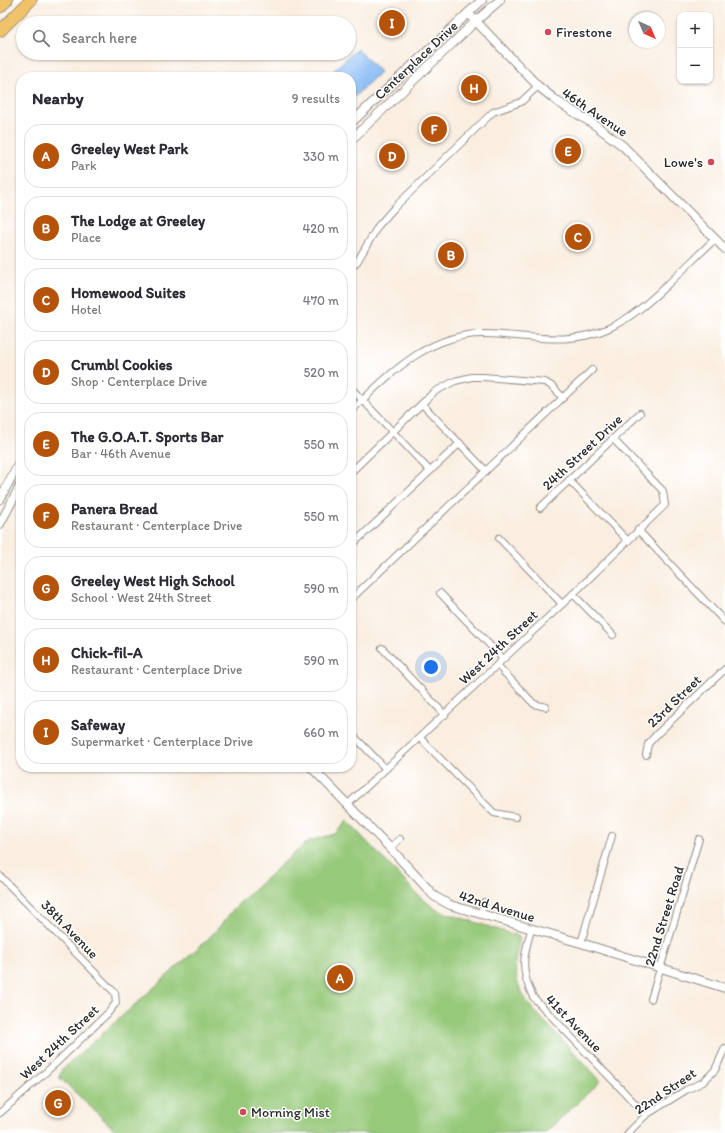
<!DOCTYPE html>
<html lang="en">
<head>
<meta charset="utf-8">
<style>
  :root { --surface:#fff; --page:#f2f2f3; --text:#2b2b33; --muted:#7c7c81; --line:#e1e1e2; --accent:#b45309 }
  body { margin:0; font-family:Itim,sans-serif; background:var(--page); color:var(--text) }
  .controls { position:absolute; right:12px; top:12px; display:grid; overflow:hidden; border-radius:8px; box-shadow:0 1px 3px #0004 }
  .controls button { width:36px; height:36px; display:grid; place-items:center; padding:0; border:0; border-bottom:1px solid var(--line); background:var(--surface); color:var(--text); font:20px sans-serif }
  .compass { position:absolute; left:629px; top:12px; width:36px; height:36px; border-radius:50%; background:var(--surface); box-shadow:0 1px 3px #0004; rotate:136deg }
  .you { position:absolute; left:431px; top:667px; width:14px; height:14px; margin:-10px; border:3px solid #fff; border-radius:50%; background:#1a73e8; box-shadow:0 0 0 6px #1a73e833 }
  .badge { display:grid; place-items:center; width:26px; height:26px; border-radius:50%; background:var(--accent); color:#fff; font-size:13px; font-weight:700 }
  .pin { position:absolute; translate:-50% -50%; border:2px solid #fff; box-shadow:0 1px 4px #0006 }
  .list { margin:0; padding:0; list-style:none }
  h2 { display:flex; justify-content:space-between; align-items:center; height:52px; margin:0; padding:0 16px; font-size:17px }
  h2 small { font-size:13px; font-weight:400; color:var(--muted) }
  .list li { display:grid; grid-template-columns:26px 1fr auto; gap:12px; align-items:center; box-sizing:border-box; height:64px; margin:0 8px 8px; padding:0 8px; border:1px solid var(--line); border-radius:16px }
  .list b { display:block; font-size:15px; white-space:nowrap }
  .list p { margin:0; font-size:13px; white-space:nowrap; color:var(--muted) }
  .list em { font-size:13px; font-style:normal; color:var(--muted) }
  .icon { flex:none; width:22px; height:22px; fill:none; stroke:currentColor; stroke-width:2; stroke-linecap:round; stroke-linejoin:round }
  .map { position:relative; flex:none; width:725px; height:1133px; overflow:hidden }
  .search { position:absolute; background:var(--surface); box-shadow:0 1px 3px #0004; left:16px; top:16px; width:340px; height:44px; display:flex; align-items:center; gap:10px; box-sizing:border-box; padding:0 14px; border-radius:22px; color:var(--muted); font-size:15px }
  .panel { position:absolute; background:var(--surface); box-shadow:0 1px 3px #0004; left:16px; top:72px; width:340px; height:700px; border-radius:16px }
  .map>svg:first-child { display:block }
  .green { fill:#97c97a; stroke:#617a52 }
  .water { fill:#85baf4; stroke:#587290 }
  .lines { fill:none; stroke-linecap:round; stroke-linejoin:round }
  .minor-casing { stroke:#928c86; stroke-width:8 }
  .tertiary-casing { stroke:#928c86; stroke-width:10 }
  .trunk-casing { stroke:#928c86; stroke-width:13 }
  .minor { stroke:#fff; stroke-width:6 }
  .tertiary { stroke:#fff; stroke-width:8 }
  .trunk { stroke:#f0c369; stroke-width:11 }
  .poi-dot { fill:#d1495b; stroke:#fff; stroke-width:1.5 }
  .labels { text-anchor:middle; stroke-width:3; stroke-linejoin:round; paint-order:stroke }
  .poi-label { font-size:14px; fill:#2b2b2b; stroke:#fff; text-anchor:start }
  .street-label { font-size:14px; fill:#2b2b2b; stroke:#fff }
</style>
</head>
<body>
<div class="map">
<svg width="725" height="1133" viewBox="0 0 725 1133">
  <rect width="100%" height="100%" fill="#fff"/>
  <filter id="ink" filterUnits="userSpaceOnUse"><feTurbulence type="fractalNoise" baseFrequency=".025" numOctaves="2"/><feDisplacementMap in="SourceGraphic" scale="8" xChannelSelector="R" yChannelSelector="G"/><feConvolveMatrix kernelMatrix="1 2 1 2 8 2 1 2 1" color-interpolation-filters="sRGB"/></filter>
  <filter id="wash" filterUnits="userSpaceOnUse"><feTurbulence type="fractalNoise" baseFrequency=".012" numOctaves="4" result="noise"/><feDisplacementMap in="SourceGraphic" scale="16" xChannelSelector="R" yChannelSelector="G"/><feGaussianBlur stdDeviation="0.9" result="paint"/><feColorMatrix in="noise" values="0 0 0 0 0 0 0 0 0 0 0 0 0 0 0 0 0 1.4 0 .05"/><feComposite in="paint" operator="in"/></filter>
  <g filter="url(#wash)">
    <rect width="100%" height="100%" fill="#faeee0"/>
    <path class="green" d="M347,821L420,897L437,910L518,936L520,939C512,966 514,983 530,1006L601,1081L545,1133H118L59,1077L62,1070L208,939L220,926L235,907L291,856L309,841L335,834Z"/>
    <polygon class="water" points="357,48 380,72 351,100 351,77 327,77"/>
  </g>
  <g filter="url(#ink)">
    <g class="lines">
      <defs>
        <g id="minor">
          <polyline points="351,268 357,262 378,226 395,207 493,112 521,102 538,86"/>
          <polyline points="351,388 430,471"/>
          <polyline points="422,404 486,471"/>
          <path d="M351,411C389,375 429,332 486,334C528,335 568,347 609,328C631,318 649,302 667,285C683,270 699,254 715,239"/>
          <polyline points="351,472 434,392 455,381 472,377 483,377 545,382 553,387 563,398"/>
          <polyline points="569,480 628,541"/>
          <polyline points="540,508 640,413"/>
          <polyline points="638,530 725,622"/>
          <polyline points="499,538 562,604"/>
          <polyline points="351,546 460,443"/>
          <polyline points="440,593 503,659"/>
          <polyline points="573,594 613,635"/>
          <polyline points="351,599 592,370"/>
          <polyline points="382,648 445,715"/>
          <polyline points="497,665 534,704 546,707"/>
          <polyline points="351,733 386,769"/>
          <polyline points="420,738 494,813 516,817"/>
          <polyline points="646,755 648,744 656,735 725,669"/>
          <polyline points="347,805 573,594 665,505 663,491 613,439"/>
          <polyline points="390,848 400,839"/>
          <polyline points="0,876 115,993 116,1003 108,1013 56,1063 0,1113"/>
          <polyline points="481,913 484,902"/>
          <path d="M531,930C523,957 520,970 533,997L646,1115"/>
          <polyline points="581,943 612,836"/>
          <polyline points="651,999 699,839"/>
          <polyline points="628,1133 646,1115 686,1090 703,1082 715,1070 725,1048"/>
        </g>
        <g id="tertiary">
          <polyline points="468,13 538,86 558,102 595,125 623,146 725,249"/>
          <polyline points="351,123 482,0"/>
          <polyline points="351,140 476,21 500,0"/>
          <polyline points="0,499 21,459"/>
          <polyline points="0,524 21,484"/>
          <polyline points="311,767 390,848 427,888 434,896 450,905 581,943 725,988"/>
        </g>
        <g id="trunk">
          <polyline points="0,7 7,0"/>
          <polyline points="0,31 31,0"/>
        </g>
      </defs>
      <use href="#minor" class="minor-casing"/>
      <use href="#tertiary" class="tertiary-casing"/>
      <use href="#trunk" class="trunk-casing"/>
      <use href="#minor" class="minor"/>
      <use href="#tertiary" class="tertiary"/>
      <use href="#trunk" class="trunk"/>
    </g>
  </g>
  <g class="poi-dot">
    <circle cx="548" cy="32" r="4"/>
    <circle cx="711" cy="162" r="4"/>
    <circle cx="243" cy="1112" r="4"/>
  </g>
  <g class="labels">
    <g class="poi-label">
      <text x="556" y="37">Firestone</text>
      <text x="703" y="167" text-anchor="end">Lowe's</text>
      <text x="251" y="1117">Morning Mist</text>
    </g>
    <g class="street-label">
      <text transform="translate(416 60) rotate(-43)" y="5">Centerplace Drive</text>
      <text transform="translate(595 112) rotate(34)" y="5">46th Avenue</text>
      <text transform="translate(582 452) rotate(-43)" y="5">24th Street Drive</text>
      <text transform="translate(498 647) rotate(-43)" y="5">West 24th Street</text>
      <text transform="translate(674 701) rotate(-44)" y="5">23rd Street</text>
      <text transform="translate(497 906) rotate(17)" y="5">42nd Avenue</text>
      <text transform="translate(664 916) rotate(-73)" y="5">22nd Street Road</text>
      <text transform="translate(70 929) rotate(46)" y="5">38th Avenue</text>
      <text transform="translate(574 1023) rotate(46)" y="5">41st Avenue</text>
      <text transform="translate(59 1042) rotate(-43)" y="5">West 24th Street</text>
      <text transform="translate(665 1091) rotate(-34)" y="5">22nd Street</text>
    </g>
  </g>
</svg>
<div class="controls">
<button>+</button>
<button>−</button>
</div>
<svg class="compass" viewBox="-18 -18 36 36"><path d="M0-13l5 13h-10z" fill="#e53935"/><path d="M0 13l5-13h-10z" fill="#7c7c81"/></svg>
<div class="you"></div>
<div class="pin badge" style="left:340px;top:978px">A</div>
<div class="pin badge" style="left:451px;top:255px">B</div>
<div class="pin badge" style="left:578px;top:237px">C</div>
<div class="pin badge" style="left:392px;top:156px">D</div>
<div class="pin badge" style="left:568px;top:151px">E</div>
<div class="pin badge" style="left:434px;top:129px">F</div>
<div class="pin badge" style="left:58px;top:1103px">G</div>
<div class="pin badge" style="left:474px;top:88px">H</div>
<div class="pin badge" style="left:392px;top:23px">I</div>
<div class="search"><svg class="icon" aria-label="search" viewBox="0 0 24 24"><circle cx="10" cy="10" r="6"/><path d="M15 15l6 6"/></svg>Search here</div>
<section class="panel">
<h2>Nearby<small>9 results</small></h2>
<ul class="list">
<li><span class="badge">A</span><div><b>Greeley West Park</b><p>Park</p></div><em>330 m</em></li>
<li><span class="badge">B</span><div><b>The Lodge at Greeley</b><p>Place</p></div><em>420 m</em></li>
<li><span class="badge">C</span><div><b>Homewood Suites</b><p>Hotel</p></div><em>470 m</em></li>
<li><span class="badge">D</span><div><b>Crumbl Cookies</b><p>Shop · Centerplace Drive</p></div><em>520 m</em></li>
<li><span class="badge">E</span><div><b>The G.O.A.T. Sports Bar</b><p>Bar · 46th Avenue</p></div><em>550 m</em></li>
<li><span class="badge">F</span><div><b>Panera Bread</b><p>Restaurant · Centerplace Drive</p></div><em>550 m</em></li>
<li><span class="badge">G</span><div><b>Greeley West High School</b><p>School · West 24th Street</p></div><em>590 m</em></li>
<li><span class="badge">H</span><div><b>Chick-fil-A</b><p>Restaurant · Centerplace Drive</p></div><em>590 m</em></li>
<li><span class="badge">I</span><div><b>Safeway</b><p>Supermarket · Centerplace Drive</p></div><em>660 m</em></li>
</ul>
</section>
</div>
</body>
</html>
